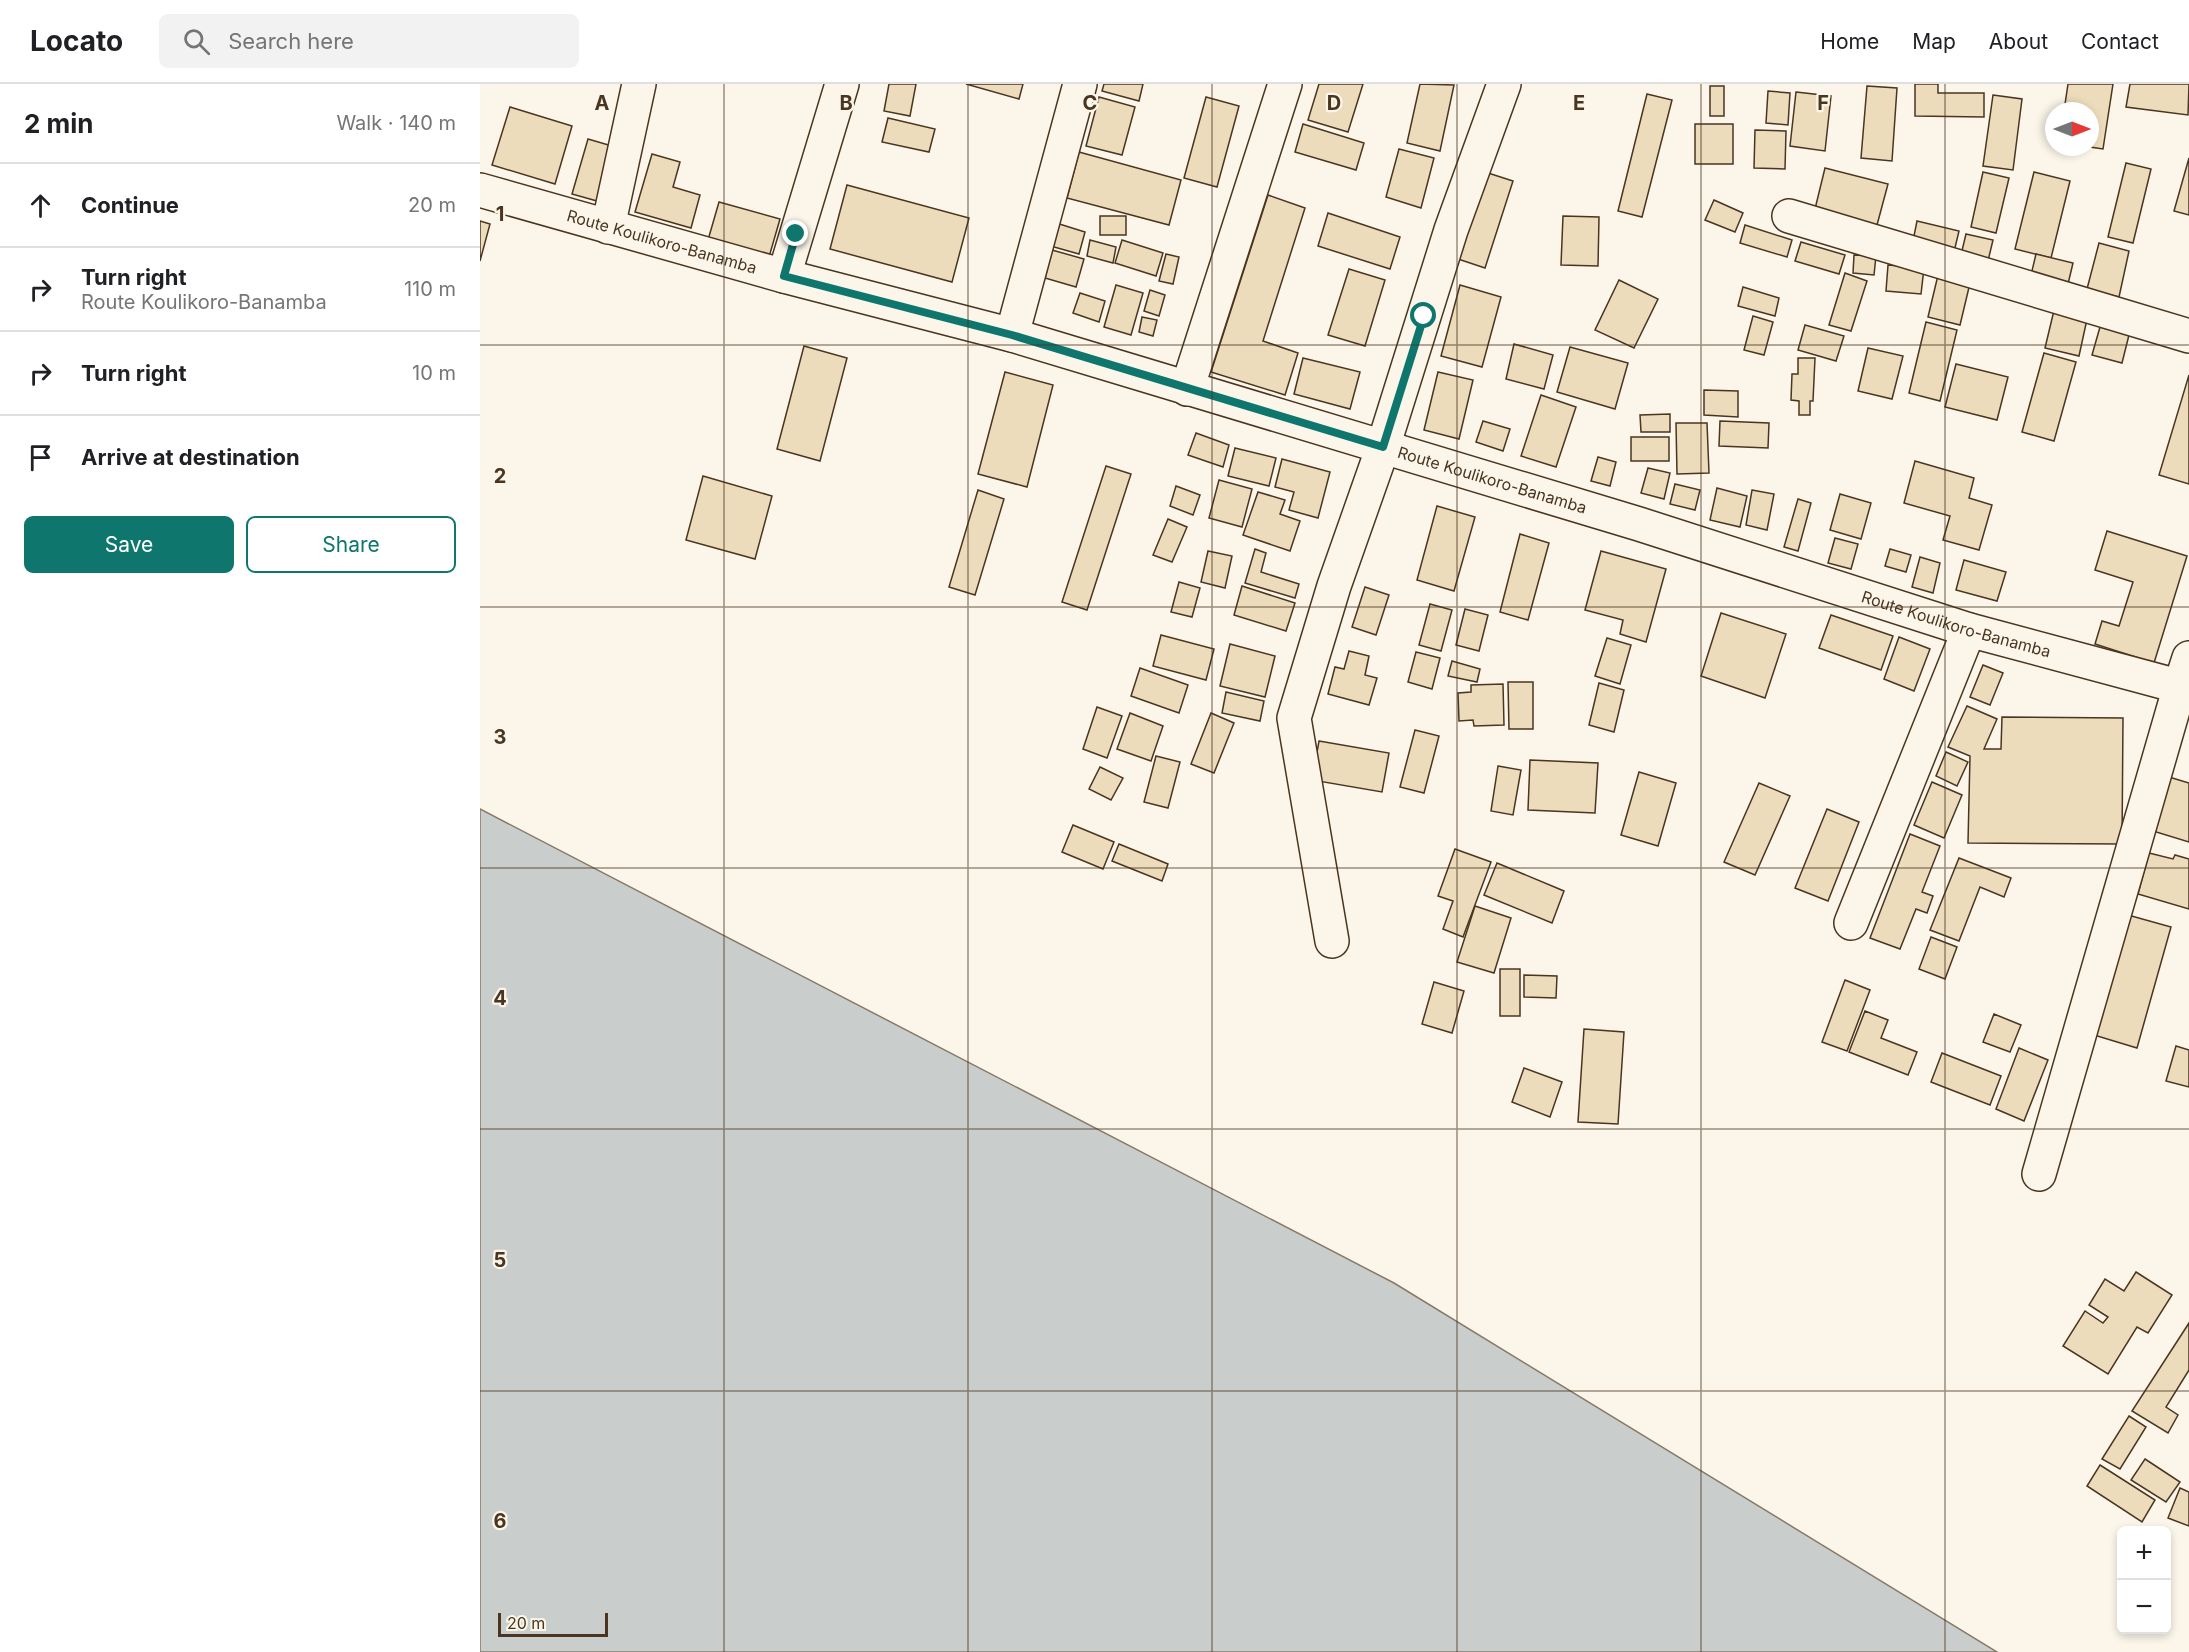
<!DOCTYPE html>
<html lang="en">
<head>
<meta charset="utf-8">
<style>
  :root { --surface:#fff; --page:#f2f2f2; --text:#202124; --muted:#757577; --line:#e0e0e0; --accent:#0f766e }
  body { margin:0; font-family:Inter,sans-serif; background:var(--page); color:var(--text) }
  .controls { position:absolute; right:18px; bottom:18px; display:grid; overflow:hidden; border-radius:9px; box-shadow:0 3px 9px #0003 }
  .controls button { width:54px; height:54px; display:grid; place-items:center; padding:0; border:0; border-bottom:2px solid var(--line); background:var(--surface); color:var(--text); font:30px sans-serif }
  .compass { position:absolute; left:1565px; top:18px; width:54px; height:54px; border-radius:50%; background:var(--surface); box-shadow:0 3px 9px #0003; rotate:90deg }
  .scale { position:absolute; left:18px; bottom:15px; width:110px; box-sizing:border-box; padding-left:6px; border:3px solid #4a3520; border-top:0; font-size:16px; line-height:21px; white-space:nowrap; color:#4a3520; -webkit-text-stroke:4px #fbf6e9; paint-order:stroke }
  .stop { position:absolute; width:18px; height:18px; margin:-14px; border:4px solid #0f766e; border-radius:50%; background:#fff }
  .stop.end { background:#0f766e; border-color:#fff; box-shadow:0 2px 6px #0008 }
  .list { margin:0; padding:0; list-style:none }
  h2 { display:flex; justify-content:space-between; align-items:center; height:78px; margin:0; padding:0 24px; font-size:26px }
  h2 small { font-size:20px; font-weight:400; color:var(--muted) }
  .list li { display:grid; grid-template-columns:39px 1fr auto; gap:18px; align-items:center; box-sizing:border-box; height:84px; padding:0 24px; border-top:2px solid var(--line) }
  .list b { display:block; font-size:22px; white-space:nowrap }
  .list p { margin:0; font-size:20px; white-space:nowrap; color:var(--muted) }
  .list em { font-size:20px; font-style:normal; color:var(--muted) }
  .actions { display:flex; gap:12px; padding:18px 24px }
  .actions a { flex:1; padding:14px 0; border:2px solid var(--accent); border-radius:9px; text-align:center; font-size:21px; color:var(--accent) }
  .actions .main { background:var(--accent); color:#fff }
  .icon { flex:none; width:33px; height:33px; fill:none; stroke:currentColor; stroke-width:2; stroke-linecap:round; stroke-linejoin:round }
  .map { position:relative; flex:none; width:1709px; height:1568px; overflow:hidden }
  header { display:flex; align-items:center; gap:36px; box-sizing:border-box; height:84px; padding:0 30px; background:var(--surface); border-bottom:2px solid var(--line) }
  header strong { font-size:28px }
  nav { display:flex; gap:33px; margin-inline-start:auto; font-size:21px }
  .search { width:420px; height:54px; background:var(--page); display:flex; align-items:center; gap:15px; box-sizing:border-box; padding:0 21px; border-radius:9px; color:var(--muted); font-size:22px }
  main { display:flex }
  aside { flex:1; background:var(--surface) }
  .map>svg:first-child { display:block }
  .water { fill:#c9cecd; stroke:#887966; stroke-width:1.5 }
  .building { fill:#ecdcbc; stroke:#4a3520; stroke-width:1.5 }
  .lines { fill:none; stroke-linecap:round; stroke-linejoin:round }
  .minor-casing { stroke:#4a3520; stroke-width:36 }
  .tertiary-casing { stroke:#4a3520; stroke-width:36 }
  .primary-casing { stroke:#4a3520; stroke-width:36 }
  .minor { stroke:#fbf6e9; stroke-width:33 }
  .tertiary { stroke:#fbf6e9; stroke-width:33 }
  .primary { stroke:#fbf6e9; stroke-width:33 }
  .route { stroke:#0f766e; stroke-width:8 }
  .grid { fill:none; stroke:#4a3520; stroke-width:1.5; stroke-opacity:0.55 }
  .labels { text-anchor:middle; stroke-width:4.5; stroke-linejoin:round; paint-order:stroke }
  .street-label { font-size:16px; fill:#4a3520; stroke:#fbf6e9 }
  .grid-label { font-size:20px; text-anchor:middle; font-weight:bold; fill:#4a3520; stroke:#fbf6e9; stroke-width:4.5; stroke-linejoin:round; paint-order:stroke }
</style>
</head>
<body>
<header>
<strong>Locato</strong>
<div class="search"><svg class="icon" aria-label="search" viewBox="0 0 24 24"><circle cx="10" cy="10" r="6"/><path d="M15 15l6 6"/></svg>Search here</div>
<nav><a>Home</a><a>Map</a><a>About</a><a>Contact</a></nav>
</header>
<main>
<aside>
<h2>2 min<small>Walk · 140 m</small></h2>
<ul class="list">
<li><svg class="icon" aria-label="ahead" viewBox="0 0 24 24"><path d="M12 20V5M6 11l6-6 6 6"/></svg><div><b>Continue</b></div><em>20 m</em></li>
<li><svg class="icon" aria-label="right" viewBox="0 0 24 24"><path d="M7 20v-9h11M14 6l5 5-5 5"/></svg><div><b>Turn right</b><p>Route Koulikoro-Banamba</p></div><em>110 m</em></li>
<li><svg class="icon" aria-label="right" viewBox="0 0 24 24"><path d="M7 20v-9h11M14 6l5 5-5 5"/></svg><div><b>Turn right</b></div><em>10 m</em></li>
<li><svg class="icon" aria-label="arrive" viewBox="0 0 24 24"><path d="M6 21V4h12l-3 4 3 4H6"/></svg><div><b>Arrive at destination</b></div></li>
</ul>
<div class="actions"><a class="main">Save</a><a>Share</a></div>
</aside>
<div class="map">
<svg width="1709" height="1568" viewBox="0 0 1709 1568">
  <rect width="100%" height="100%" fill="#fbf6e9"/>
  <polygon class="water" points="0,725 914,1199 1517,1568 0,1568"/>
  <g class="building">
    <polygon points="409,0 436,0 430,32 404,27"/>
    <polygon points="486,0 543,0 539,15"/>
    <polygon points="624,0 663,0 659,17 622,7"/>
    <polygon points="839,0 883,0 868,48 828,36"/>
    <polygon points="940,0 974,1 960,67 927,59"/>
    <polygon points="1435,0 1458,0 1458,9 1504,9 1504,33 1435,32"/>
    <polygon points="1588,0 1633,0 1623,65 1610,63 1610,27 1584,27"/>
    <polygon points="1650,0 1709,0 1708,31 1646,23"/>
    <rect x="1230" y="2" width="14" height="30"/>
    <polygon points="1387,2 1417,4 1412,77 1381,74"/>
    <polygon points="1288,7 1310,9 1308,41 1286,39"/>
    <polygon points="1316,8 1351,12 1345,67 1310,62"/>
    <polygon points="1167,10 1192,16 1162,133 1138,127"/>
    <polygon points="1513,11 1542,15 1533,86 1503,82"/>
    <polygon points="619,13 655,23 642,71 606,62"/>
    <polygon points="726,13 759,22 737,103 704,94"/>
    <polygon points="30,23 92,42 75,100 12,81"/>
    <polygon points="408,34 455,45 449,68 402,58"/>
    <polygon points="823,40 884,59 876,86 815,68"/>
    <rect x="1215" y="40" width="38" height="40"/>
    <polygon points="1275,46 1306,47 1305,85 1274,84"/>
    <polygon points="108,55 132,62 117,117 92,110"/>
    <polygon points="919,65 954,74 941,124 906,113"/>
    <polygon points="599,68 701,96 689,141 587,114"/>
    <polygon points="172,70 200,78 193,103 220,111 211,144 155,128"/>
    <polygon points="1709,74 1709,131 1694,127"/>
    <polygon points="1646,79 1671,85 1653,159 1628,153"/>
    <polygon points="1345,84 1408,100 1397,141 1335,125"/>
    <polygon points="1005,88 1033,97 1005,184 978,175"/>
    <polygon points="1503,88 1529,94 1516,149 1491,143"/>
    <polygon points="1554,88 1590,97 1571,174 1535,165"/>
    <polygon points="367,101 489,134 472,198 350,165"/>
    <polygon points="788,111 825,124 783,257 818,269 805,311 731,288"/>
    <polygon points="1234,116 1263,129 1255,148 1225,136"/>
    <polygon points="239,118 300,135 289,173 228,156"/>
    <polygon points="848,129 920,153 910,185 838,162"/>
    <rect x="620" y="132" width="26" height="19"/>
    <polygon points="1083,132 1119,133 1118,182 1081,181"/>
    <polygon points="0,137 10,140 0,177"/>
    <polygon points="1437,137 1479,147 1473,172 1432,162"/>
    <polygon points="573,138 605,148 599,170 567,161"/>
    <polygon points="1265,141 1312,156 1307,173 1260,159"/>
    <polygon points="1486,150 1513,156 1507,181 1480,175"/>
    <polygon points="610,156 636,163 633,179 607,172"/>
    <polygon points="642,156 683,169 676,192 635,179"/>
    <polygon points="1321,158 1365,171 1359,190 1315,177"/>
    <polygon points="1619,159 1649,167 1639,213 1607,205"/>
    <polygon points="572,166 604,175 596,203 565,194"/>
    <polygon points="686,170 699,173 693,200 679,197"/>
    <polygon points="1556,170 1593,179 1588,200 1551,191"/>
    <polygon points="1374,171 1396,172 1394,191 1373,189"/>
    <polygon points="1408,181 1444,184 1441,210 1406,207"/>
    <polygon points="869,185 905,196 885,262 848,251"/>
    <polygon points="1459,187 1491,195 1480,241 1448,233"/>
    <polygon points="1365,189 1387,197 1371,247 1349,241"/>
    <polygon points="1139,196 1178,215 1154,264 1115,246"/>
    <polygon points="636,201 663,209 651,251 624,243"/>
    <polygon points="980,201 1021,213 1002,283 961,272"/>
    <polygon points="1263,203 1299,214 1295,232 1258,222"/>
    <polygon points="670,206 685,211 679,232 664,227"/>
    <polygon points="600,209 625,217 619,238 593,229"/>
    <polygon points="1576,218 1609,226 1599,272 1565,264"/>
    <polygon points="1273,232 1293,238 1284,271 1264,266"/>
    <polygon points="662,233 677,236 673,252 659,248"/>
    <polygon points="1446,238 1477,246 1460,317 1429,309"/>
    <polygon points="1325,241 1364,252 1356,277 1318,266"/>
    <polygon points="1620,243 1649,251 1642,279 1612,271"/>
    <polygon points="1034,260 1073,271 1064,305 1026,295"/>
    <polygon points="324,262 367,274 340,377 297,365"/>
    <polygon points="1090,263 1148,279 1135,325 1077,308"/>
    <polygon points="1388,264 1423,272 1412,315 1378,307"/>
    <polygon points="1564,269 1596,278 1574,357 1542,348"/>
    <polygon points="823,274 880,288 870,325 814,310"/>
    <polygon points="1318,274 1335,274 1333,317 1330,317 1330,331 1319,331 1319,317 1311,316 1312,290 1318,290"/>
    <polygon points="1476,280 1528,293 1517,336 1465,323"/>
    <polygon points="525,288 573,301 547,403 498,390"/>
    <polygon points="958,288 993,296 979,355 944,346"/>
    <polygon points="1709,291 1709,400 1679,391"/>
    <polygon points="1224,306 1258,307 1258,333 1224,331"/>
    <polygon points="1061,311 1096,323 1076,383 1041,372"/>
    <polygon points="1190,330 1190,348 1161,348 1160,331"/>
    <polygon points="1003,337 1030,345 1023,367 996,358"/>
    <polygon points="1240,337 1289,339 1288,364 1239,362"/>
    <polygon points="1196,339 1227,339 1229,389 1197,390"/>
    <polygon points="716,349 749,361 743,383 708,371"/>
    <rect x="1151" y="353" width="38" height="24"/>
    <polygon points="755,364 796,374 789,402 748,392"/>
    <polygon points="1118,373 1136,378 1130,402 1111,397"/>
    <polygon points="802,375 850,388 838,434 809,426 814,408 795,403"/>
    <polygon points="1435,377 1494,394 1489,414 1512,421 1499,466 1463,456 1470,432 1424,419"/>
    <polygon points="626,382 651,390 607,526 582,518"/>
    <polygon points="1168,384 1190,389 1184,415 1161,409"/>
    <polygon points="223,392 292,412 275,475 206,456"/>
    <polygon points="739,396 772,405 762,443 729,434"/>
    <polygon points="1195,400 1220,406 1215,426 1190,420"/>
    <polygon points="696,402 720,411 713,431 690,422"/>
    <polygon points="1237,404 1267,412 1260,443 1230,436"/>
    <polygon points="498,406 524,415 495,511 469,503"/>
    <polygon points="1272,406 1294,410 1287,446 1266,441"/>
    <polygon points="778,408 805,416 800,430 820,437 810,467 763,451"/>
    <polygon points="1360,410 1391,419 1381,455 1350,446"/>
    <polygon points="1318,415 1331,419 1318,467 1304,463"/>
    <polygon points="957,422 995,433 974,507 937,496"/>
    <polygon points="688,435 707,443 692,478 673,471"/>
    <polygon points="1627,447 1707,472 1674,579 1615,560 1622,537 1639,542 1653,498 1615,486"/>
    <polygon points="1040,450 1069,459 1048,536 1020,528"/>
    <polygon points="1355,454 1378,460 1371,485 1348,479"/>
    <polygon points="775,465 786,469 781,488 819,500 815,514 765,499"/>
    <polygon points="1410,465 1431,471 1426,488 1405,482"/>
    <polygon points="728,467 752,472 745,504 721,498"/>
    <polygon points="1121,467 1186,485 1166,558 1140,550 1143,536 1105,526"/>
    <polygon points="1440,473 1460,479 1453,509 1432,503"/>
    <polygon points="1484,476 1526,488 1517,517 1476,506"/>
    <polygon points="699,498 720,504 712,533 691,528"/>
    <polygon points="762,502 815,519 806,547 754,531"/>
    <polygon points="885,503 909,511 896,551 872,543"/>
    <polygon points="950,520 972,526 961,567 939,561"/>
    <polygon points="985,525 1008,531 999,567 976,561"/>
    <polygon points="1241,529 1306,550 1285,614 1221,592"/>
    <polygon points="1351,531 1413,552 1401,586 1339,564"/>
    <polygon points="681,551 734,565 726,596 673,582"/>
    <polygon points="1419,553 1450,565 1434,607 1404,595"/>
    <polygon points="1127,554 1151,561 1140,600 1115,592"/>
    <polygon points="750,560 795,572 785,613 740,602"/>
    <polygon points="869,567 889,572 885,591 897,594 889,621 848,610 855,583 864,585"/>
    <polygon points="936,568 960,574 952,605 928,598"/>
    <polygon points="972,577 1000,585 997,598 968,592"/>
    <polygon points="1503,581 1523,589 1510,621 1490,613"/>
    <polygon points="660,584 708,601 699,629 651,612"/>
    <polygon points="1028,598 1053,598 1053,645 1029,645"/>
    <polygon points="1119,599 1144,606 1134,648 1109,641"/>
    <polygon points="1023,600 1024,641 994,642 993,636 979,637 978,609 991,608 991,601"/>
    <polygon points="746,608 784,617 780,637 742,629"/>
    <polygon points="1487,622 1517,635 1504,665 1521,665 1522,633 1643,634 1642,760 1488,759 1490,672 1468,663"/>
    <polygon points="617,623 642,632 627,674 603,665"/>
    <polygon points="650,629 683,642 671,677 637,665"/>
    <polygon points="731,629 754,639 734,689 711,680"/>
    <polygon points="935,646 959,652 944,709 920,703"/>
    <polygon points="839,657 909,669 902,708 832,696"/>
    <polygon points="1466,668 1488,678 1477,702 1456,692"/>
    <polygon points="676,672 700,678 688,724 664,718"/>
    <polygon points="1050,676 1118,679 1115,729 1048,726"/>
    <polygon points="1018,682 1041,686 1033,731 1011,727"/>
    <polygon points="620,683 643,694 631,716 609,705"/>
    <polygon points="1159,688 1196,699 1178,762 1141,751"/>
    <polygon points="1689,693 1709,699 1709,758 1673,747"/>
    <polygon points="1452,698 1482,711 1464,754 1434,741"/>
    <polygon points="1279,699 1310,712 1275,791 1244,778"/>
    <polygon points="1347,725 1379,738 1348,817 1315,804"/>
    <polygon points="593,741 634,758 623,785 582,768"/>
    <polygon points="1430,750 1460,762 1442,808 1453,812 1447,829 1436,825 1420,865 1390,854"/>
    <polygon points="639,760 688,780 682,797 632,777"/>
    <polygon points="975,765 1011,778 983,853 963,845 973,817 958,812"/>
    <polygon points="1669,769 1693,775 1695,771 1709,775 1709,825 1658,810"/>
    <polygon points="1479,774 1531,794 1524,813 1500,803 1479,857 1450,846"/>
    <polygon points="1017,779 1084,807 1072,839 1004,811"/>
    <polygon points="995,822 1031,834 1014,889 977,878"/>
    <polygon points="1648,831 1691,843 1657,964 1614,951"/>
    <polygon points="1451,853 1477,863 1465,895 1439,885"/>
    <rect x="1020" y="885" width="20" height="47"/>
    <polygon points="1044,891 1077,892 1076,914 1044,913"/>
    <polygon points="1365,896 1390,906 1367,967 1342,958"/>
    <polygon points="954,898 984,907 972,949 942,940"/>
    <polygon points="1385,927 1408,936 1401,954 1437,968 1428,991 1369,968"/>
    <polygon points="1514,930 1541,941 1530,968 1503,958"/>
    <polygon points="1104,945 1144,948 1138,1040 1098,1038"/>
    <polygon points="1696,962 1709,966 1709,1003 1686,997"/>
    <polygon points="1539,964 1568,976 1544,1037 1516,1025"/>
    <polygon points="1462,969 1521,992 1510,1021 1451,998"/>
    <polygon points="1044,984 1082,998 1070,1033 1032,1018"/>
    <polygon points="1656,1188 1692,1211 1668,1249 1657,1243 1628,1290 1583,1262 1605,1227 1623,1239 1628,1233 1609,1221 1625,1195 1644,1207"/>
    <polygon points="1709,1239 1709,1286 1686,1323 1698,1331 1688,1349 1652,1327"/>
    <polygon points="1649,1332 1666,1343 1640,1385 1622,1375"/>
    <polygon points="1665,1375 1700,1398 1686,1418 1651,1396"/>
    <polygon points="1620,1381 1675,1416 1662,1438 1607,1402"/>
    <polygon points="1700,1404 1709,1408 1709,1442 1688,1434"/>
  </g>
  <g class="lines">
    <defs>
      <g id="minor">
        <polyline points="1309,132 1709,252"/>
        <polyline points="128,143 159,0"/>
        <polyline points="304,192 362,0"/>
        <polyline points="532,251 600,0"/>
        <polyline points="707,305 805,0"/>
        <polyline points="1371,839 1489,546"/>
        <polyline points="852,857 814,634 854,502 903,363 971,146 1024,0"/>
        <polyline points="1559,1090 1700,602"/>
      </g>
      <polyline id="tertiary" points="1700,602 1709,574"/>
      <g id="primary">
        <path id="s1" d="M0,106L304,192L532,251L1159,440L1489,546L1709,605"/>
      </g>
    </defs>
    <use href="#minor" class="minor-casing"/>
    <use href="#tertiary" class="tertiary-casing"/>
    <use href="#primary" class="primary-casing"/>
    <use href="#minor" class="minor"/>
    <use href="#tertiary" class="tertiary"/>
    <use href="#primary" class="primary"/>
  </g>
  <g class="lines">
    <polyline class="route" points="316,150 304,192 532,251 903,363 944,232"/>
  </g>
  <path class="grid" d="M244,0V1568M488,0V1568M732,0V1568M977,0V1568M1221,0V1568M1465,0V1568M0,261H1709M0,523H1709M0,784H1709M0,1045H1709M0,1307H1709"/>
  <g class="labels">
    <g class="street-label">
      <text dy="6" stroke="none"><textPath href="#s1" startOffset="189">Route Koulikoro-Banamba</textPath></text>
      <text dy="6" stroke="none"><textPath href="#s1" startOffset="1053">Route Koulikoro-Banamba</textPath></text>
      <text dy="6" stroke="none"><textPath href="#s1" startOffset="1539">Route Koulikoro-Banamba</textPath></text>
    </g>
  </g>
  <g class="grid-label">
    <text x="122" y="26">A</text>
    <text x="366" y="26">B</text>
    <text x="610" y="26">C</text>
    <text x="854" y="26">D</text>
    <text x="1099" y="26">E</text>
    <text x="1343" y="26">F</text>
    <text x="20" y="137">1</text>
    <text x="20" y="399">2</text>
    <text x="20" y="660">3</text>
    <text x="20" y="921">4</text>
    <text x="20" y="1183">5</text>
    <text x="20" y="1444">6</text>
  </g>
</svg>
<div class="controls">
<button>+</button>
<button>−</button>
</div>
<svg class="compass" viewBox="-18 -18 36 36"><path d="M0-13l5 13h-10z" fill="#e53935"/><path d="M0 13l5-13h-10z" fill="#757577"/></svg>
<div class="scale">20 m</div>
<div class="stop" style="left:944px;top:232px"></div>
<div class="stop end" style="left:316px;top:150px"></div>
</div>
</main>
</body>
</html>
